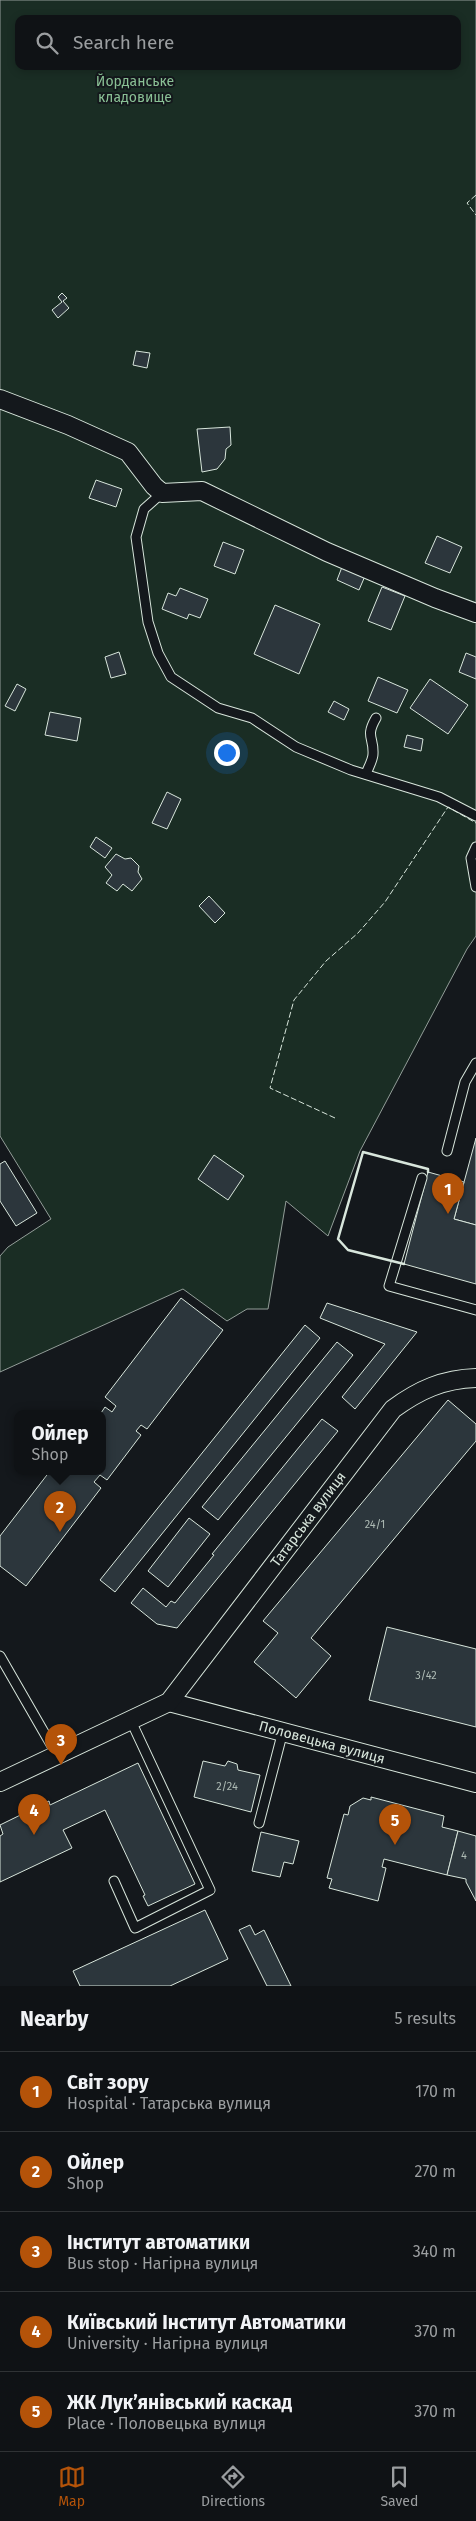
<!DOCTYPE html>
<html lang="en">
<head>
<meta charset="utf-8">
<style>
  :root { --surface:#0f1215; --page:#181b1e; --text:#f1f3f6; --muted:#9b9ea0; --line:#2f3234; --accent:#b45309 }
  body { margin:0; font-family:"Fira Sans",sans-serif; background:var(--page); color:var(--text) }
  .you { position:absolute; left:226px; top:752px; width:18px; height:18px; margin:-12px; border:4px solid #fff; border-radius:50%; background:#1a73e8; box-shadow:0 0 0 8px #1a73e833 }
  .badge { display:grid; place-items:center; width:32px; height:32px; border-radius:50%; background:var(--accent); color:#fff; font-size:16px; font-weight:700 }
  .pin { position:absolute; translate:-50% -41px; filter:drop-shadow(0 1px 2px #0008) }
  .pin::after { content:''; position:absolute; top:26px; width:18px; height:15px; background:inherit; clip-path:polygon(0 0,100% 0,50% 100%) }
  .popup { position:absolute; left:14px; top:1410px; width:92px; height:65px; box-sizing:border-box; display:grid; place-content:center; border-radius:10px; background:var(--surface); filter:drop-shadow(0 1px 4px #0005); font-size:16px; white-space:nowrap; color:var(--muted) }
  .popup b { font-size:19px; color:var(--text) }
  .popup::after { content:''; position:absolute; left:50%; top:100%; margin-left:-10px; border:10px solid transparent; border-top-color:var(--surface) }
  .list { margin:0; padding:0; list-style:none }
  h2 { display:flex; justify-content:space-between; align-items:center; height:65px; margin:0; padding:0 20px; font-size:21px }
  h2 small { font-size:16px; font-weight:400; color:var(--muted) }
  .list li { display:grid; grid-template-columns:32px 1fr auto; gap:15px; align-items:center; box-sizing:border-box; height:80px; padding:0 20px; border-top:1px solid var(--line) }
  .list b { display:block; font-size:19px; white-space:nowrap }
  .list p { margin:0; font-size:16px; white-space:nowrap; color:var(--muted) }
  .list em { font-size:16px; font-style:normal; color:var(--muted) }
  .icon { flex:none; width:28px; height:28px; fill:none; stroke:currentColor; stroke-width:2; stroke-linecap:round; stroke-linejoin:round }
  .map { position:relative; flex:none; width:476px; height:1986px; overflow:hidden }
  .search { position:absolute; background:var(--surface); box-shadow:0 2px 8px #0003; left:15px; right:15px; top:15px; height:55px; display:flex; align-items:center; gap:12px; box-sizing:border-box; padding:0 18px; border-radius:10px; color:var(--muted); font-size:19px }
  .sheet { height:465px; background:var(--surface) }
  nav { display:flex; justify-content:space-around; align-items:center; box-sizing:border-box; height:70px; border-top:1px solid var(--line); background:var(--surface); font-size:14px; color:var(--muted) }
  nav a { display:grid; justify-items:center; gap:2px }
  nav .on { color:var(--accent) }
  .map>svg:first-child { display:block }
  .green { fill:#1a2d24; stroke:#939e99; fill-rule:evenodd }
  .building { fill:#2c363c; stroke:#d8e6dc }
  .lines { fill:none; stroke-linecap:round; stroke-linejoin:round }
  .lane-casing { stroke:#d8e6dc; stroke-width:11 }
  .street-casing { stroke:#d8e6dc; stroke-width:20 }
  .lane { stroke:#14181c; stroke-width:9 }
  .street { stroke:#14181c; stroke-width:18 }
  .fence { stroke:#d8e6dc; stroke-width:1; stroke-dasharray:6 2.5; stroke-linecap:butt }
  .wall { stroke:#d8e6dc; stroke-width:2.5 }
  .labels { text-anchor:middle; stroke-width:4; stroke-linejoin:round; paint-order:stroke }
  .number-label { font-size:11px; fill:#adbab4 }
  .park-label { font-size:14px; fill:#8ac095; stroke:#14181c }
  .street-label { font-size:14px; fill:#d8e6dc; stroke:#14181c }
</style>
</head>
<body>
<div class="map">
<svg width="476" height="1986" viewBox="0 0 476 1986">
  <rect width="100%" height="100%" fill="#14181c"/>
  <path class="green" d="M0,0H476V936L467,949L360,1151L328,1236L286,1201L268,1309H247L227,1321L183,1289L0,1372V1256L8,1247L51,1219L0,1136ZM19,19H457V66H19Z"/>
  <g class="building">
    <polygon points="62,293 67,298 63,301 69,308 58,318 52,310 62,302 58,297"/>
    <polygon points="136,351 150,353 147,368 133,365"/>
    <polygon points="230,427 231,445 226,449 225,459 217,469 202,472 197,429"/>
    <polygon points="96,480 122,489 116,507 89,498"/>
    <polygon points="437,536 462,547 450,573 425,563"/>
    <polygon points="223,542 244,550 235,574 214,566"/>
    <polygon points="342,567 365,576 359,590 337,580"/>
    <polygon points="382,587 405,596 391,630 368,621"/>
    <polygon points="180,588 208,599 200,618 189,614 187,619 162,609 168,593 176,596"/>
    <polygon points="275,605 320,624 299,674 254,654"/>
    <polygon points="119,652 126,674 111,678 105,657"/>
    <polygon points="466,653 476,657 476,679 459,672"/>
    <polygon points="378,677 408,690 397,713 368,701"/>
    <polygon points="430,679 468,705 448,734 410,708"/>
    <polygon points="17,684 26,689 15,711 5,706"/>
    <polygon points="334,701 349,709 344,720 328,712"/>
    <polygon points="50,712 81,718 77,741 45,735"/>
    <polygon points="407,735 423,739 421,751 404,747"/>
    <polygon points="167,792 181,799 167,829 152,823"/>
    <polygon points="96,837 112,848 105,858 90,847"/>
    <polygon points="116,854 125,859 131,858 139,866 138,872 142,879 132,891 123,884 117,891 106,883 112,875 105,867"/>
    <polygon points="209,896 225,913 215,923 199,906"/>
    <polygon points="476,1138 476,1225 454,1219"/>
    <polygon points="214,1155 244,1176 228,1200 198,1179"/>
    <polygon points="5,1161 37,1213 16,1226 0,1201 0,1164"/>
    <polygon points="428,1172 464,1182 454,1219 476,1225 476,1284 404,1264"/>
    <polygon points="181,1298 223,1330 147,1429 141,1425 136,1431 141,1435 107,1480 100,1475 94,1482 101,1488 26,1586 0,1566 0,1536 50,1471 102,1471 101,1413 105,1407 112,1412 116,1406 105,1397"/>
    <polygon points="327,1303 417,1332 355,1409 342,1397 385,1344 320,1318"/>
    <polygon points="305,1325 320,1338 115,1592 100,1580"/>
    <polygon points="337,1342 353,1355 218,1520 202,1507"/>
    <polygon points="448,1400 476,1424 476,1441 311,1638 331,1656 296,1698 254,1662 278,1633 263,1621"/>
    <polygon points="322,1419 338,1431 177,1628 157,1624 131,1603 143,1588 166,1607 171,1601 175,1603 214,1555 212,1554"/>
    <polygon points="189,1518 210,1534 168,1587 148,1571"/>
    <polygon points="387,1627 476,1649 476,1727 369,1700"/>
    <polygon points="203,1761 225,1766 228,1761 237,1764 238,1770 260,1775 251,1812 194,1797"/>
    <polygon points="138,1763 195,1884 148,1906 143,1896 145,1895 105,1810 63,1830 72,1848 0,1882 0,1836 3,1834 0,1825 49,1801 50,1805"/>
    <polygon points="371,1797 444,1816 442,1827 458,1831 447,1875 384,1859 382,1867 386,1868 378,1901 329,1888 332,1879 327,1878 344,1814 348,1815 350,1806 363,1798 371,1800"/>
    <polygon points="458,1831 476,1836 476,1901 466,1882 466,1879 447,1875"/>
    <polygon points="261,1832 299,1841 293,1864 284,1862 280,1877 252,1871"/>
    <polygon points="205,1910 228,1959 170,1986 80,1986 73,1971"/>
    <polygon points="250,1925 255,1935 264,1930 291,1986 267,1986 239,1930"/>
  </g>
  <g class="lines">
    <defs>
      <g id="lane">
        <polyline points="162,493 144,509 136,537 148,622 158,653 171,677 218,708 252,718 296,747 351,770 439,797 476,816"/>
        <path d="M366,774C368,768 373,760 373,754C374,737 365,737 376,718"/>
        <polyline points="476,847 471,858 476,887"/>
        <polyline points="447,1151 465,1082 476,1063"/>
        <polyline points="422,1178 389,1286 476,1310"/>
        <polyline points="0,1656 57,1755"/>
        <polyline points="259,1823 283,1731"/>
        <polyline points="114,1881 135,1928 210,1890 131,1721"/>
      </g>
      <g id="street">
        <polyline points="0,399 68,425 128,452 154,486 162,493 202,491 327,552 435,598 476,613"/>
        <polyline points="169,1702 476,1783"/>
        <path d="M0,1782L169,1702L393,1409C419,1390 443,1379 476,1378"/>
      </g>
    </defs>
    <use href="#lane" class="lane-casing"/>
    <use href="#street" class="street-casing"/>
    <use href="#lane" class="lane"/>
    <use href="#street" class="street"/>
    <g class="fence">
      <polyline points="476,195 467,203 476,215"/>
      <polyline points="335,1118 270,1088 294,1000 326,961 358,933 385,902 448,807 476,823"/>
    </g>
    <polyline class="wall" points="404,1264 348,1250 338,1239 363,1152 428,1169 428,1172"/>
  </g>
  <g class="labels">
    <g class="number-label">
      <text x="375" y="1528">24/1</text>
      <text x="426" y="1679">3/42</text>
      <text x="227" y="1790">2/24</text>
      <text x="464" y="1859">4</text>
    </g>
    <g class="park-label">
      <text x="135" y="86">Йорданське<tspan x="135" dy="16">кладовище</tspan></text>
    </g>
    <g class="street-label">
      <text transform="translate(308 1519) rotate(-53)" y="5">Татарська вулиця</text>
      <text transform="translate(322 1742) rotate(15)" y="5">Половецька вулиця</text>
    </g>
  </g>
</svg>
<div class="you"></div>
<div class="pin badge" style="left:448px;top:1214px">1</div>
<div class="pin badge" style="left:60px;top:1532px">2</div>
<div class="popup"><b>Ойлер</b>Shop</div>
<div class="pin badge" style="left:61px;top:1765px">3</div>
<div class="pin badge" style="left:34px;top:1835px">4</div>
<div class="pin badge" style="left:395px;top:1845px">5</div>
<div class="search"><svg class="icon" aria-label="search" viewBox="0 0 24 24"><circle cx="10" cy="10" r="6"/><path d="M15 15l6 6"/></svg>Search here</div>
</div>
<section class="sheet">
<h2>Nearby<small>5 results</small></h2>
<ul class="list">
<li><span class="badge">1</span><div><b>Світ зору</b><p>Hospital · Татарська вулиця</p></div><em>170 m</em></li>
<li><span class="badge">2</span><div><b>Ойлер</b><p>Shop</p></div><em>270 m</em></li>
<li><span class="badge">3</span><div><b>Інститут автоматики</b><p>Bus stop · Нагірна вулиця</p></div><em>340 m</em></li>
<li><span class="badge">4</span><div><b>Київський Інститут Автоматики</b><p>University · Нагірна вулиця</p></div><em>370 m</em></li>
<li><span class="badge">5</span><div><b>ЖК Лук’янівський каскад</b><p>Place · Половецька вулиця</p></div><em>370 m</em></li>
</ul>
</section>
<nav>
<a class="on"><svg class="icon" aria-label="map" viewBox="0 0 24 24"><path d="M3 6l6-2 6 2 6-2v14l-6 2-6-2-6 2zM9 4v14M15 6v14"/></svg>Map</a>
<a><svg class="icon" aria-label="directions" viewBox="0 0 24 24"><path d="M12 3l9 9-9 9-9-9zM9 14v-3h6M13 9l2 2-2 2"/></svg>Directions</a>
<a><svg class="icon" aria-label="saved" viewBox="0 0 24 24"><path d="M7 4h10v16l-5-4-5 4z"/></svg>Saved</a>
</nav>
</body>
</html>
